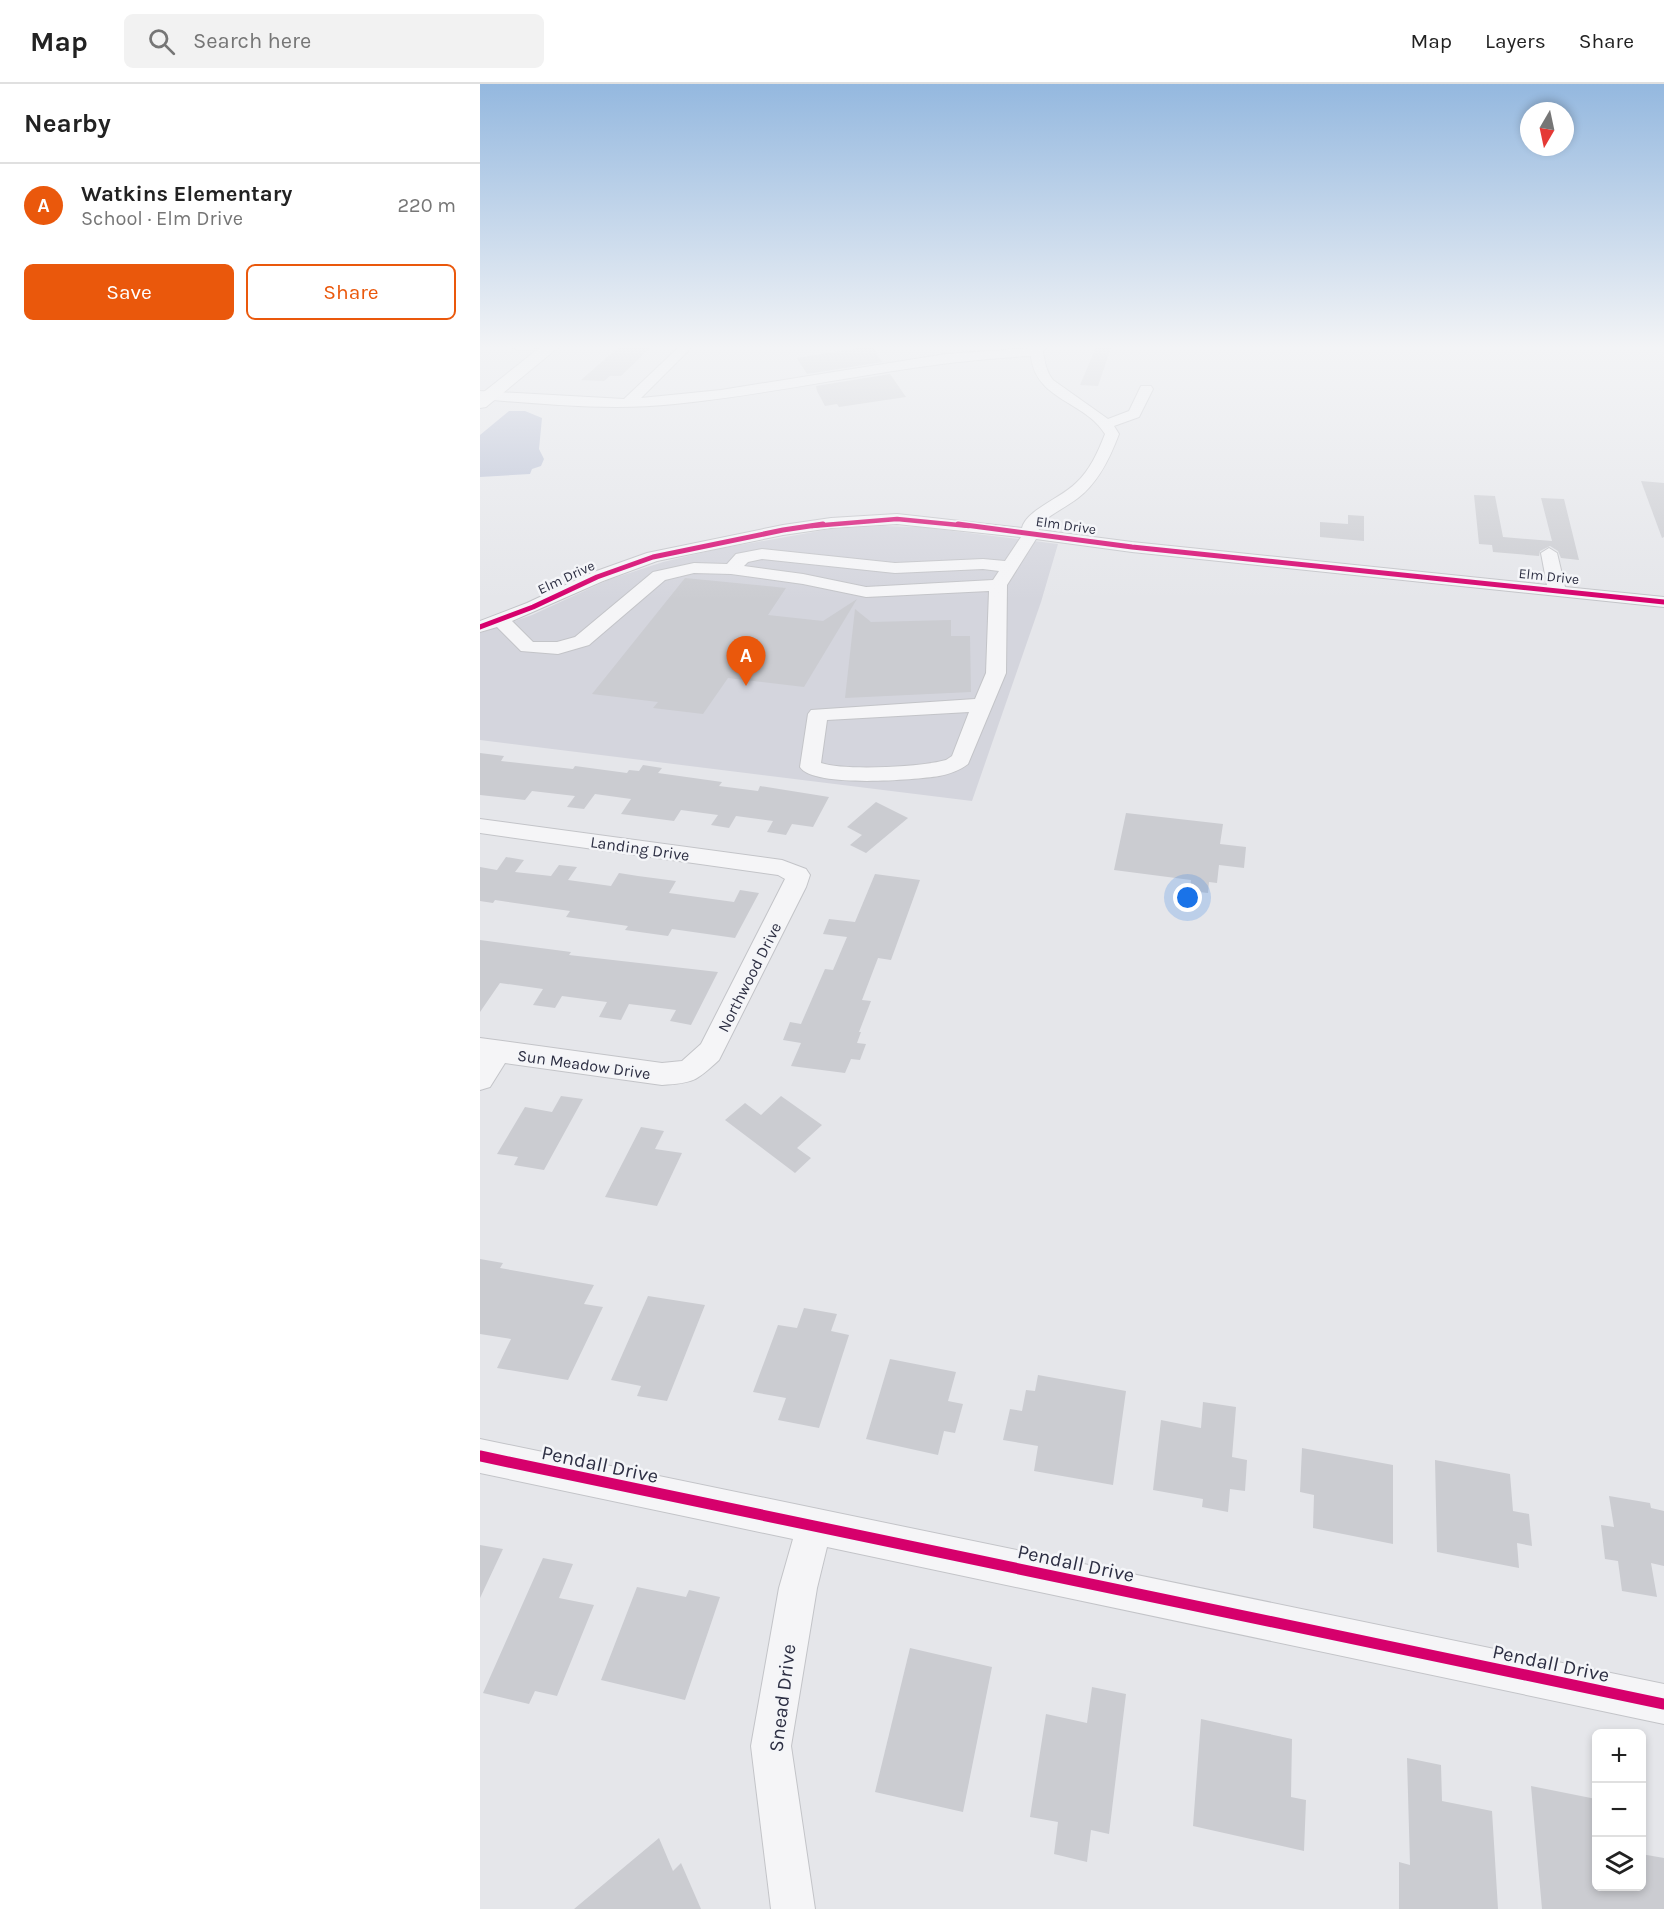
<!DOCTYPE html>
<html lang="en">
<head>
<meta charset="utf-8">
<style>
  :root { --surface:#fff; --page:#f2f2f2; --text:#222; --muted:#767676; --line:#e0e0e0; --accent:#ea580c }
  body { margin:0; font-family:Karla,sans-serif; background:var(--page); color:var(--text) }
  .controls { position:absolute; right:18px; bottom:18px; display:grid; overflow:hidden; border-radius:9px; box-shadow:0 3px 9px #0003 }
  .controls button { width:54px; height:54px; display:grid; place-items:center; padding:0; border:0; border-bottom:2px solid var(--line); background:var(--surface); color:var(--text); font:30px sans-serif }
  .compass { position:absolute; left:1040px; top:18px; width:54px; height:54px; border-radius:50%; background:var(--surface); box-shadow:0 3px 9px #0003; rotate:189deg }
  .you { position:absolute; left:708px; top:814px; width:21px; height:21px; margin:-15px; border:4px solid #fff; border-radius:50%; background:#1a73e8; box-shadow:0 0 0 9px #1a73e833 }
  .badge { display:grid; place-items:center; width:39px; height:39px; border-radius:50%; background:var(--accent); color:#fff; font-size:20px; font-weight:700 }
  .pin { position:absolute; translate:-50% -50px; filter:drop-shadow(0 2px 3px #0008) }
  .pin::after { content:''; position:absolute; top:32px; width:21px; height:18px; background:inherit; clip-path:polygon(0 0,100% 0,50% 100%) }
  .list { margin:0; padding:0; list-style:none }
  h2 { display:flex; justify-content:space-between; align-items:center; height:78px; margin:0; padding:0 24px; font-size:26px }
  h2 small { font-size:20px; font-weight:400; color:var(--muted) }
  .list li { display:grid; grid-template-columns:39px 1fr auto; gap:18px; align-items:center; box-sizing:border-box; height:84px; padding:0 24px; border-top:2px solid var(--line) }
  .list b { display:block; font-size:22px; white-space:nowrap }
  .list p { margin:0; font-size:20px; white-space:nowrap; color:var(--muted) }
  .list em { font-size:20px; font-style:normal; color:var(--muted) }
  .actions { display:flex; gap:12px; padding:18px 24px }
  .actions a { flex:1; padding:14px 0; border:2px solid var(--accent); border-radius:9px; text-align:center; font-size:21px; color:var(--accent) }
  .actions .main { background:var(--accent); color:#fff }
  .icon { flex:none; width:33px; height:33px; fill:none; stroke:currentColor; stroke-width:2; stroke-linecap:round; stroke-linejoin:round }
  .map { position:relative; flex:none; width:1184px; height:1825px; overflow:hidden }
  header { display:flex; align-items:center; gap:36px; box-sizing:border-box; height:84px; padding:0 30px; background:var(--surface); border-bottom:2px solid var(--line) }
  header strong { font-size:28px }
  nav { display:flex; gap:33px; margin-inline-start:auto; font-size:21px }
  .search { width:420px; height:54px; background:var(--page); display:flex; align-items:center; gap:15px; box-sizing:border-box; padding:0 21px; border-radius:9px; color:var(--muted); font-size:22px }
  main { display:flex }
  aside { flex:1; background:var(--surface) }
  .map>svg:first-child { display:block }
  .built { fill:#d4d5dd }
  .water { fill:#b6bdd2 }
  .building { fill:#cbccd1 }
  .lines { fill:none; stroke-linecap:round; stroke-linejoin:round }
  .minor-casing { stroke:#c3c4c8; stroke-width:2 }
  .major-casing { stroke:#c2c3c7; stroke-width:2 }
  .minor { fill:#f5f5f7; fill-rule:evenodd }
  .major { fill:#f8f8f8; fill-rule:evenodd }
  .cycleway-far2-casing { stroke:#f4f5f8; stroke-width:7 }
  .cycleway-far1-casing { stroke:#f4f5f8; stroke-width:8 }
  .cycleway-casing { stroke:#f4f5f8; stroke-width:15 }
  .cycleway-far2 { stroke:#d6006c; stroke-width:4.5 }
  .cycleway-far1 { stroke:#d6006c; stroke-width:5 }
  .cycleway { stroke:#d6006c; stroke-width:11 }
  .labels { text-anchor:middle; stroke-width:5; stroke-linejoin:round; paint-order:stroke }
  .far-street-label { font-size:14px; fill:#2d2f43; stroke:#f4f5f8 }
  .street-label { font-size:16px; fill:#2d2f43; stroke:#f4f5f8 }
  .near-street-label { font-size:20px; fill:#2d2f43; stroke:#f4f5f8 }
</style>
</head>
<body>
<header>
<strong>Map</strong>
<div class="search"><svg class="icon" aria-label="search" viewBox="0 0 24 24"><circle cx="10" cy="10" r="6"/><path d="M15 15l6 6"/></svg>Search here</div>
<nav><a>Map</a><a>Layers</a><a>Share</a></nav>
</header>
<main>
<aside>
<h2>Nearby<small></small></h2>
<ul class="list">
<li><span class="badge">A</span><div><b>Watkins Elementary</b><p>School · Elm Drive</p></div><em>220 m</em></li>
</ul>
<div class="actions"><a class="main">Save</a><a>Share</a></div>
</aside>
<div class="map">
<svg width="1184" height="1825" viewBox="0 0 1184 1825">
  <rect width="100%" height="100%" fill="#e5e6ea"/>
  <polygon class="built" points="402,442 440,443 578,460 561,518 492,717 0,656 0,549 52,531 128,496 183,478 238,465 350,445"/>
  <polygon class="water" points="29,327 45,327 62,334 59,365 64,375 61,382 52,385 50,390 0,393 0,351"/>
  <g class="building">
    <polygon points="141,261 173,261 141,292 130,292 124,297 101,296"/>
    <polygon points="617,261 632,261 618,302 600,301"/>
    <polygon points="392,262 402,278 327,290 317,274"/>
    <polygon points="410,290 426,313 359,323 357,320 345,322 337,307 336,302"/>
    <polygon points="1161,397 1184,399 1184,453 1182,454"/>
    <polygon points="994,411 1015,412 1023,453 1072,457 1061,414 1084,415 1099,476 1081,474 1078,467 1070,462 1060,467 1059,472 1013,468 1012,461 999,460"/>
    <polygon points="868,431 884,432 884,457 840,453 840,438 868,440"/>
    <polygon points="205,494 306,504 288,531 343,537 377,515 324,603 248,594 223,630 173,624 178,618 112,610"/>
    <polygon points="375,525 391,538 471,536 471,552 490,552 491,608 365,614"/>
    <polygon points="0,669 24,672 21,677 93,685 95,682 147,689 149,686 159,687 163,681 182,684 178,689 242,698 239,702 278,707 280,702 349,713 333,743 312,740 306,751 287,748 293,737 256,732 249,744 231,741 238,731 201,726 194,737 141,730 151,715 115,710 104,725 87,723 95,712 52,707 45,716 0,711"/>
    <polygon points="396,718 428,734 386,769 370,761 382,751 367,743"/>
    <polygon points="646,729 743,740 740,760 766,763 764,784 739,781 737,799 729,798 728,809 710,807 711,796 634,786"/>
    <polygon points="26,773 44,776 35,788 71,792 79,781 97,783 88,796 131,802 139,789 158,792 196,797 189,809 254,818 260,806 279,809 255,854 192,845 188,852 145,846 148,842 86,833 90,827 15,816 13,819 0,817 0,783 17,786"/>
    <polygon points="395,790 440,796 411,876 398,874 382,916 391,917 379,948 381,948 377,959 386,960 380,976 371,975 365,989 311,982 321,959 303,956 310,938 321,940 345,885 353,886 367,853 343,850 349,835 375,838"/>
    <polygon points="0,856 91,868 89,871 238,888 211,941 190,937 196,926 149,920 141,936 119,933 127,918 82,912 75,924 53,921 63,905 20,899 0,928"/>
    <polygon points="81,1012 103,1015 64,1086 34,1081 38,1073 17,1070 45,1023 72,1028"/>
    <polygon points="301,1012 342,1041 317,1064 331,1074 315,1089 245,1036 265,1019 281,1031"/>
    <polygon points="161,1043 184,1047 175,1065 202,1069 177,1122 125,1113"/>
    <polygon points="0,1175 23,1179 20,1184 114,1201 104,1220 123,1223 88,1296 17,1284 31,1255 0,1250"/>
    <polygon points="168,1212 225,1221 187,1317 157,1312 161,1302 131,1296"/>
    <polygon points="324,1224 357,1230 351,1247 369,1251 339,1344 298,1336 306,1314 273,1308 298,1241 317,1244"/>
    <polygon points="410,1275 476,1288 468,1317 483,1320 475,1349 464,1347 458,1371 386,1355"/>
    <polygon points="558,1291 646,1307 633,1401 554,1387 558,1362 523,1356 530,1325 542,1327 546,1306 555,1307"/>
    <polygon points="723,1318 756,1323 752,1373 767,1376 765,1407 750,1405 748,1428 722,1423 723,1415 673,1406 681,1336 721,1344"/>
    <polygon points="822,1364 913,1381 913,1460 833,1444 834,1411 820,1408"/>
    <polygon points="955,1376 1030,1390 1033,1427 1049,1430 1052,1462 1037,1459 1039,1484 957,1468"/>
    <polygon points="1129,1412 1170,1419 1171,1424 1184,1427 1184,1482 1171,1479 1177,1513 1142,1507 1138,1477 1125,1475 1121,1441 1134,1443"/>
    <polygon points="0,1461 23,1465 0,1514"/>
    <polygon points="63,1474 93,1480 79,1514 114,1521 77,1612 55,1607 49,1620 3,1609"/>
    <polygon points="157,1503 206,1513 209,1506 240,1513 205,1616 121,1596"/>
    <polygon points="430,1564 512,1583 483,1728 395,1708"/>
    <polygon points="612,1603 646,1610 629,1750 611,1746 607,1778 574,1770 578,1738 550,1733 566,1630 607,1639"/>
    <polygon points="721,1635 812,1655 811,1713 826,1716 824,1767 713,1742"/>
    <polygon points="927,1674 961,1681 962,1717 1012,1727 1018,1825 919,1825 919,1778 930,1781"/>
    <polygon points="1051,1702 1116,1715 1116,1803 1161,1803 1161,1770 1184,1774 1184,1825 1062,1825"/>
    <polygon points="179,1754 193,1787 201,1779 221,1825 94,1825"/>
  </g>
  <g class="lines">
    <defs>
      <g id="minor">
        <path d="M29,261H58V262C52,268 35,267 29,261Z"/>
        <path d="M201,261H214L161,314L241,306L466,270L553,264L556,261H568L563,268C565,279 566,287 573,296L628,335L649,327L661,302H671L673,305L659,333L634,342L639,350C630,374 618,399 598,414C586,423 573,429 561,439L558,442L559,446L652,458L1067,501L1061,469L1069,464L1077,469L1085,503L1184,513V523L652,468L556,455L527,501L526,589L488,680C480,686 470,690 459,692C434,696 333,704 320,683L328,630L331,626L495,615L506,589L509,507L386,513L323,500L251,490L214,489L185,496L109,561L78,570L41,567L17,543L0,548V537L47,519L111,489L167,469L303,441L351,434L417,430L542,444C546,426 583,413 596,399C610,386 618,368 625,350C605,317 555,316 551,272C431,277 315,308 195,320C130,327 65,320 0,315V307L144,315ZM417,440L541,453L525,477L503,475L415,479L282,465L256,470L247,480L214,479L173,488L95,553L77,558H53L32,537L123,497L177,477L303,451L351,444ZM282,475L415,489L503,485L519,487L513,496L386,503L323,490L264,482L268,478ZM489,628L472,672L466,676C441,683 365,687 341,679L347,636Z"/>
        <path d="M0,735L302,776L326,785L330,791L326,803L239,976C216,997 214,999 182,1001L25,979L10,1003L0,1006V954L182,979L202,977L221,960L305,795L298,791L0,749Z"/>
        <polygon points="0,1355 1184,1600 1184,1640 347,1463 337,1504 311,1662 335,1825 291,1825 271,1662 299,1504 313,1455 0,1389"/>
      </g>
      <polygon id="major" points="63,261 81,261 6,323 0,324 0,311"/>
    </defs>
    <use href="#minor" class="minor-casing"/>
    <use href="#major" class="major-casing"/>
    <use href="#minor" class="minor"/>
    <use href="#major" class="major"/>
    <defs>
      <polyline id="cycleway-far2" points="332,442 417,435 489,442"/>
      <g id="cycleway-far1">
        <polyline points="478,440 652,463 1184,518"/>
        <polyline points="0,543 53,523 117,493 173,473 303,446 343,440"/>
      </g>
      <polyline id="cycleway" points="0,1372 1184,1620"/>
    </defs>
    <use href="#cycleway-far2" class="cycleway-far2-casing"/>
    <use href="#cycleway-far1" class="cycleway-far1-casing"/>
    <use href="#cycleway" class="cycleway-casing"/>
    <use href="#cycleway-far2" class="cycleway-far2"/>
    <use href="#cycleway-far1" class="cycleway-far1"/>
    <use href="#cycleway" class="cycleway"/>
  </g>
  <linearGradient id="sky" x2="0" y2="1"><stop stop-color="#94b8df"/><stop offset="0.51" stop-color="#f3f4f6"/><stop offset="1" stop-color="#f3f4f6" stop-opacity="0"/></linearGradient>
  <rect width="1184" height="516" fill="url(#sky)"/>
  <g class="labels">
    <g class="far-street-label">
      <text transform="translate(586 441) rotate(8)" y="5">Elm Drive</text>
      <text transform="translate(1069 492) rotate(6)" y="5">Elm Drive</text>
      <text transform="translate(86 493) rotate(-25)" y="5">Elm Drive</text>
    </g>
    <g class="street-label">
      <text transform="translate(160 764) rotate(8)" y="6">Landing Drive</text>
      <text transform="translate(269 893) rotate(-63)" y="6">Northwood Drive</text>
      <text transform="translate(104 980) rotate(8)" y="6">Sun Meadow Drive</text>
    </g>
    <g class="near-street-label">
      <text transform="translate(120 1380) rotate(12)" y="7">Pendall Drive</text>
      <text transform="translate(596 1479) rotate(12)" y="7">Pendall Drive</text>
      <text transform="translate(1071 1579) rotate(12)" y="7">Pendall Drive</text>
      <text transform="translate(302 1614) rotate(-83)" y="7">Snead Drive</text>
    </g>
  </g>
</svg>
<div class="controls">
<button>+</button>
<button>−</button>
<button><svg class="icon" aria-label="layers" viewBox="0 0 24 24"><path d="M12 4l9 5-9 5-9-5zM3 14l9 5 9-5"/></svg></button>
</div>
<svg class="compass" viewBox="-18 -18 36 36"><path d="M0-13l5 13h-10z" fill="#e53935"/><path d="M0 13l5-13h-10z" fill="#767676"/></svg>
<div class="you"></div>
<div class="pin badge" style="left:266px;top:602px">A</div>
</div>
</main>
</body>
</html>
